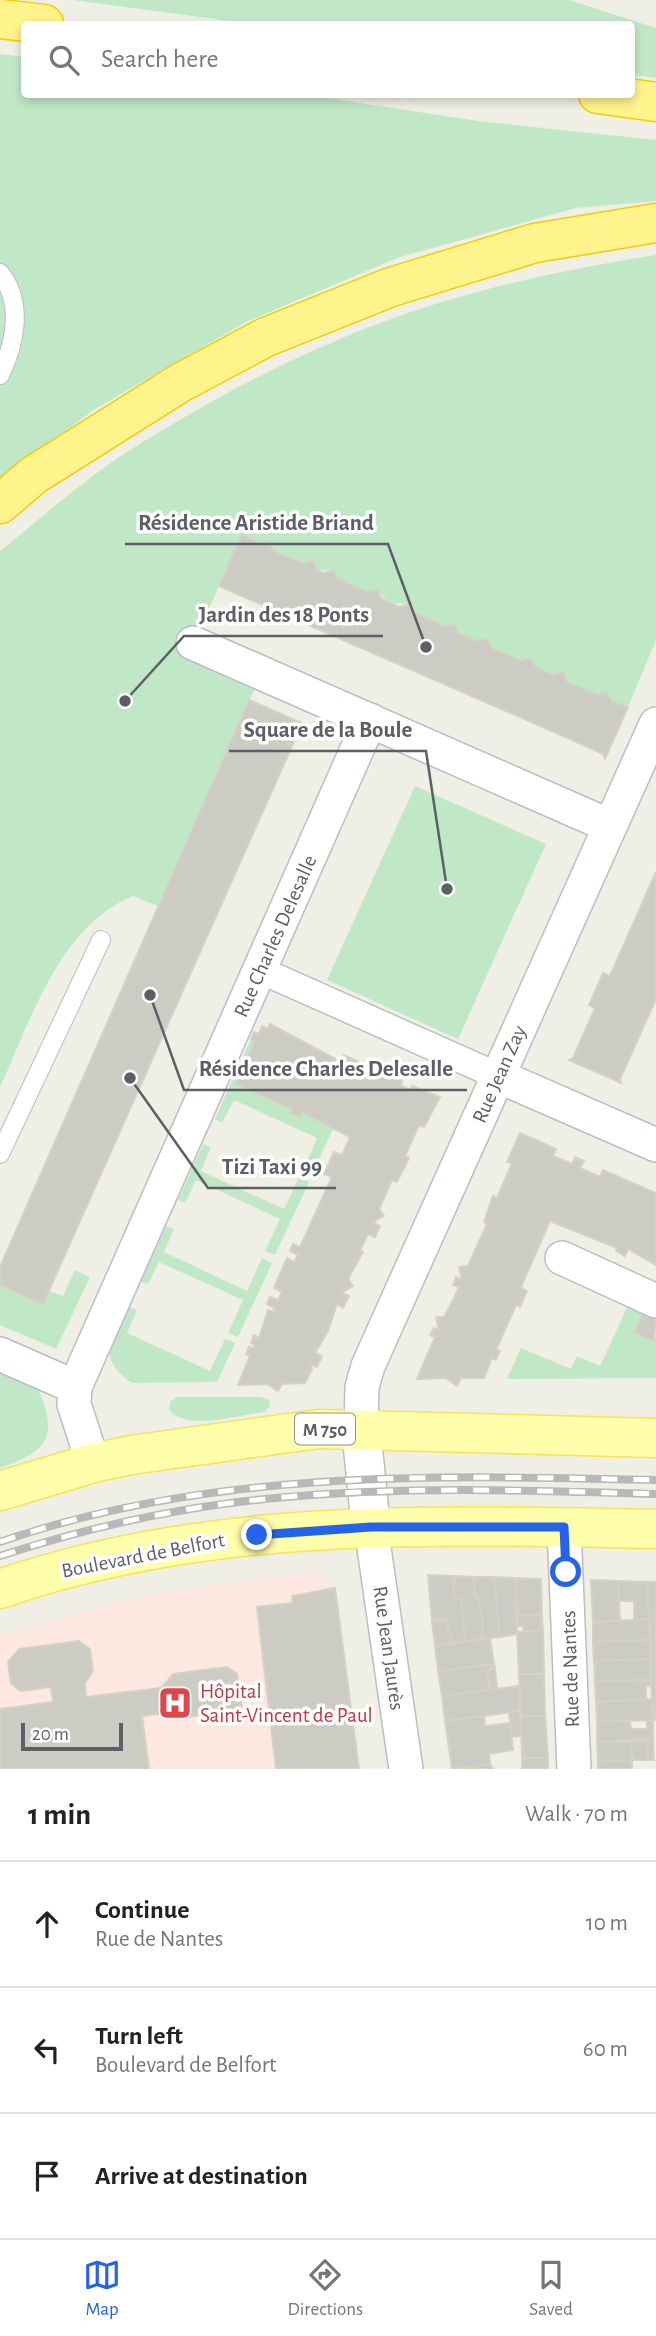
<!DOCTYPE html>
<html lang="en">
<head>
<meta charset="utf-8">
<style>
  :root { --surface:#fff; --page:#f6f6f6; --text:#222; --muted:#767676; --line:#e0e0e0; --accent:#2563eb }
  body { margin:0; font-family:"Alegreya Sans",sans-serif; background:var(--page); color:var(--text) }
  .scale { position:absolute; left:21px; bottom:18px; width:102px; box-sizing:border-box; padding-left:7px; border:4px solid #5c5f66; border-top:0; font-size:19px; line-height:24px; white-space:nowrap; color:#5c5f66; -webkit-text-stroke:5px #fff; paint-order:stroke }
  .stop { position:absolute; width:21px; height:21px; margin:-16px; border:5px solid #2563eb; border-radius:50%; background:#fff }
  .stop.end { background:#2563eb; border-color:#fff; box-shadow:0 2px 7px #0008 }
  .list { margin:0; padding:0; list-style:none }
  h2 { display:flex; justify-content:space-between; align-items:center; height:91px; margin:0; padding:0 28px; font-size:30px }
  h2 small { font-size:23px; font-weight:400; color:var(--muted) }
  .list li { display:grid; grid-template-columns:46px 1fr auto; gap:21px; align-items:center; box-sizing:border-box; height:126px; padding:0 28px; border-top:2px solid var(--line) }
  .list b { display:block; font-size:26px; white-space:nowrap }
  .list p { margin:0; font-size:23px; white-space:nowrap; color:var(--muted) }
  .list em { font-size:23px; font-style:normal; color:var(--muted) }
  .icon { flex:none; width:38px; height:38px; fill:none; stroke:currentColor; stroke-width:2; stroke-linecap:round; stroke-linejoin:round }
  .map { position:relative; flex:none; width:656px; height:1769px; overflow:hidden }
  .search { position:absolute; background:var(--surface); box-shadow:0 4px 10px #0003; left:21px; right:21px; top:21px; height:77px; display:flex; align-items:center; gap:18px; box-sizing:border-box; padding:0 24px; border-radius:7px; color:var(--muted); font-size:26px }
  .sheet { height:469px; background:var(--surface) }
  nav { display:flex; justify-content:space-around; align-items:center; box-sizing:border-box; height:98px; border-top:2px solid var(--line); background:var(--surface); font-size:19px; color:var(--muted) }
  nav a { display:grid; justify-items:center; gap:4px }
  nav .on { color:var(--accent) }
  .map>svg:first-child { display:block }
  .medical { fill:#fde7e1 }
  .green { fill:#c0e8c6 }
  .building { fill:#cdccc4; stroke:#d5d2c3; stroke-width:2 }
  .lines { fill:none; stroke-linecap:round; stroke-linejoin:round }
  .service-casing { stroke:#bcbdc4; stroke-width:20 }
  .pedestrian-casing { stroke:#bcbdc4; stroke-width:29 }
  .minor-casing { stroke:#bcbdc4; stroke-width:36 }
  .tertiary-casing { stroke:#bcbdc4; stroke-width:41 }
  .primary-casing { stroke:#f8e255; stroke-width:41 }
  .motorway-casing { stroke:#f4cc00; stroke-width:41 }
  .service { stroke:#fff; stroke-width:18 }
  .pedestrian { stroke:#fff; stroke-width:26 }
  .minor { stroke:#fff; stroke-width:33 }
  .tertiary { stroke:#fff; stroke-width:38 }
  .primary { stroke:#fffeaa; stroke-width:38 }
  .motorway { stroke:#fff38c; stroke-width:38 }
  .rail-casing { stroke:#b8b8b9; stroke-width:8 }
  .rail { stroke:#fff; stroke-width:5; stroke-dasharray:16; stroke-linecap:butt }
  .route { stroke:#2563eb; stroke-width:9 }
  .labels { text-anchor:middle; stroke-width:7; stroke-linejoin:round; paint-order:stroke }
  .shield { fill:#fff; stroke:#8d8f94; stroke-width:2 }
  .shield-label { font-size:19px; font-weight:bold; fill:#5c5f66 }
  .street-label { font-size:21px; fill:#5c5f66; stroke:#fff }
  .health-label { font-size:21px; fill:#be3a42; stroke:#fff; text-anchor:start }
  .leader { fill:none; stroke:#5c5f66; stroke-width:2.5 }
  .callout-dot { fill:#5c5f66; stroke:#fff; stroke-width:2.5 }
  .callout-label { font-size:23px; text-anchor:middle; font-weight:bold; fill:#5c5f66; stroke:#fff; stroke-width:7; stroke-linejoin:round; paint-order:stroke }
</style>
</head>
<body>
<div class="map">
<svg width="656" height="1769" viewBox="0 0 656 1769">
  <rect width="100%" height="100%" fill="#f0efe5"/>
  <polygon class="medical" points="312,1571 335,1588 359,1769 0,1769 0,1637 26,1627 147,1595"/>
  <g class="green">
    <polygon points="73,0 569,0 656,28 656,78 632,75 632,24 252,24"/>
    <polygon points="0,54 24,57 24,94 307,95 478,121 656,140 656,201 576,208 400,257 246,322 95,409 0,481"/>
    <path d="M656,255V640L628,707L611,701L607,692L597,695L567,682L563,672L553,675L536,667L530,658L521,661L491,648L488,639L477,641L458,633L455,625L444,626L414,613L409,604C387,603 392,605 377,590L367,592L337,579L334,571L317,570L313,561L303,564L273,551L269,542L259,544L242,534L189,654L256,685L160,907L133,896C59,926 31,1020 0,1087V551C45,515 89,475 138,445C240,381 354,325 470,294C531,277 593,265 656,255Z"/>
    <polygon points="415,786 546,844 458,1039 327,980"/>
    <path d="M251,1039L255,1041L237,1084L291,1109L290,1113C309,1112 320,1122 333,1129L312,1174L303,1170L317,1138L234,1100L222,1123L215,1119Z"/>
    <polygon points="203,1144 211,1147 201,1171 284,1209 299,1177 309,1182 275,1255 265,1251 280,1219 196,1180 185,1203 178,1200"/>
    <polygon points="166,1226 174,1229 164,1252 247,1291 262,1258 272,1263 238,1337 228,1333 243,1300 159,1262 148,1284 141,1282"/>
    <polygon points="75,1270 90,1277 56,1349 0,1325 0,1285 43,1304 47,1290 63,1296"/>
    <polygon points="631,1299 646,1306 635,1333 654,1341 656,1336 656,1378 507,1379 521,1348 571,1369 577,1356 600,1366"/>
    <path d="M129,1307L137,1310L127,1333L210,1371L225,1339L235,1343L217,1382L132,1383C121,1376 111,1366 109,1353Z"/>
    <path d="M0,1368L36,1384C58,1434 52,1450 0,1468Z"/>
    <path d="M176,1397H261L269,1400L270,1406L264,1412C240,1415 183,1432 169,1409L170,1402Z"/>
  </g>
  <g class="building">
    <polygon points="242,534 259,544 269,542 273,551 303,564 313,561 317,570 323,573 334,571 337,579 367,592 377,590 382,599 399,607 409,604 414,613 444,626 455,625 458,633 477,641 488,639 491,648 521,661 530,658 536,667 553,675 563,672 567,682 597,695 607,692 611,701 628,707 605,759 603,754 563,736 219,586"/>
    <polygon points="249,700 302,723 301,726 43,1304 0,1285 0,1267"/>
    <polygon points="656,872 656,999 620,1079 621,1083 569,1060 573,1058 595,1008 589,1005 603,973 610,976"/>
    <polygon points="270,1024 341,1062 344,1055 402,1081 401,1085 406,1088 410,1090 412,1086 440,1097 424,1127 419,1125 405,1156 409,1158 397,1182 392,1180 379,1209 384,1216 373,1222 380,1226 378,1230 375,1237 368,1234 360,1251 363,1252 348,1279 353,1286 342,1293 349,1296 343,1308 337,1304 328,1331 315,1353 322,1356 317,1367 310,1364 312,1369 305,1383 282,1384 278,1391 267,1384 238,1385 250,1356 246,1354 249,1347 254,1348 255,1345 251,1343 254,1335 259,1338 268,1310 273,1312 274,1308 267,1304 270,1297 278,1300 282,1292 274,1288 287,1258 294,1262 298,1255 290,1251 293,1244 300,1247 332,1177 324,1174 334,1152 342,1155 350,1137 302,1112 300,1117 290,1113 292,1109 236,1084 255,1041 251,1039 254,1032 259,1034 262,1026 268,1029"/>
    <polygon points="520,1133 556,1149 553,1156 572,1164 575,1157 584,1161 580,1168 600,1177 603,1170 656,1193 656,1265 628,1249 625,1256 616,1251 617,1248 550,1221 521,1287 527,1291 520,1307 516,1305 496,1350 500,1351 496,1360 492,1358 484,1378 461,1378 457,1386 446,1378 417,1379 435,1337 430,1335 434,1328 439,1330 436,1317 444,1317 453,1300 459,1287 453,1285 456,1277 462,1280 459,1267 468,1266 487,1224 484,1222 493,1196 497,1198 512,1163 507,1162"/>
    <polygon points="643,1313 656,1319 654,1341 635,1333"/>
    <polygon points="428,1575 454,1576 454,1597 461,1597 465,1642 453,1643 445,1619 432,1621"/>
    <polygon points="454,1576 474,1577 475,1597 478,1598 482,1617 482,1639 465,1642 461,1597 454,1597"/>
    <polygon points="474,1577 494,1577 500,1637 482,1639 482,1617 478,1598 475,1597"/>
    <polygon points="494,1577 515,1578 517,1634 500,1637"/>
    <polygon points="515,1578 541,1579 542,1615 517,1615"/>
    <polygon points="591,1580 618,1581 620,1621 593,1622"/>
    <polygon points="618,1581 647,1582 649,1619 634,1620 634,1601 619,1601"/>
    <polygon points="647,1582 656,1582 656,1619 649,1619"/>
    <polygon points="335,1588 359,1769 276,1769 257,1607 293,1603 292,1596"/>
    <polygon points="517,1615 542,1615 543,1631 523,1632 524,1626 517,1626"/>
    <polygon points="445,1619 453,1643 435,1646 432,1621"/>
    <polygon points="649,1619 656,1619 656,1639 650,1640"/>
    <polygon points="649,1619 650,1640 593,1642 593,1622"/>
    <polygon points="543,1631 544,1674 519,1674 517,1632"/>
    <polygon points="490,1638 494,1664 438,1671 435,1646"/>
    <polygon points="656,1639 656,1659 651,1659 650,1640"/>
    <polygon points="650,1640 651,1659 594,1661 593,1642"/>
    <polygon points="79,1641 90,1649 93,1671 85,1683 86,1697 161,1688 173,1674 227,1667 237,1674 242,1710 189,1717 188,1710 142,1716 149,1769 0,1769 0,1709 53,1702 51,1687 20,1691 11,1683 8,1662 19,1649"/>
    <polygon points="651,1659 651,1680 595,1681 594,1661"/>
    <polygon points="651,1659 656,1659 656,1679 651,1680"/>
    <polygon points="494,1664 495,1668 487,1670 490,1690 442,1696 438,1671"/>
    <polygon points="495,1668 497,1689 490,1690 487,1670"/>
    <polygon points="519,1674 544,1674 545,1716 521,1716"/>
    <polygon points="656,1679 656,1699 652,1699 651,1680"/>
    <polygon points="651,1680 651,1686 646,1686 646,1700 596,1702 595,1681"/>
    <polygon points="519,1686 520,1711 445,1721 442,1696"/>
    <polygon points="652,1699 656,1699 656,1720 653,1720"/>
    <polygon points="652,1699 653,1720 597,1722 596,1702"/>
    <polygon points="520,1711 521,1736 512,1737 509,1712"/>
    <polygon points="484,1716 485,1726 510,1723 513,1750 489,1754 490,1764 452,1769 445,1721"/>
    <polygon points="521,1716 545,1716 548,1758 522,1758"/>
    <polygon points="647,1720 653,1720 653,1739 597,1742 597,1722 630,1721 631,1729 647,1729"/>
    <polygon points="653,1739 654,1760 648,1760 647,1740"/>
    <polygon points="647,1740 648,1760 632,1760 631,1741"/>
    <polygon points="631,1741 632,1760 598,1762 597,1742"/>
    <rect x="522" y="1758" width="26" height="11"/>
    <polygon points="632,1760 632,1769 598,1769 598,1762"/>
    <polygon points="490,1764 493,1769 458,1769"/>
  </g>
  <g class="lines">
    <defs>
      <g id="service">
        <path d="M0,273C24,303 15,344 0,375"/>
        <polyline points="0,1154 101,940"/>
      </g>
      <polyline id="pedestrian" points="260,970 498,1076"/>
      <g id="minor">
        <polyline points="193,643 610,826"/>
        <polyline points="498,1076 656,1145"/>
        <polyline points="562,1258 656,1301"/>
        <polyline points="0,1354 75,1387"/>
        <polyline points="361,1429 362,1387 368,1366 656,724"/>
        <polyline points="93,1463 74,1404 75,1387 370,720"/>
        <polyline points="371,1527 406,1769"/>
        <polyline points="564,1527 574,1769"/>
      </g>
      <polyline id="tertiary" points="361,1429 371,1527"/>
      <g id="primary">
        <polyline points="0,1491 93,1463 131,1455 318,1429 656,1438"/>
        <path d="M0,1589C211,1516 436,1525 656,1529"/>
      </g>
      <g id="motorway">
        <polyline points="0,19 44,24"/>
        <polyline points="598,94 656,102"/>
        <polyline points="0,504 34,475 180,383 266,337 391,287 535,243 656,223"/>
      </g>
    </defs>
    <use href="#service" class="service-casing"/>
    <use href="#pedestrian" class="pedestrian-casing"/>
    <use href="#minor" class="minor-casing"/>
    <use href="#tertiary" class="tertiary-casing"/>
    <use href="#primary" class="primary-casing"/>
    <use href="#motorway" class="motorway-casing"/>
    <use href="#service" class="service"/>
    <use href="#pedestrian" class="pedestrian"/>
    <use href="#minor" class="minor"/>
    <use href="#tertiary" class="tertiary"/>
    <use href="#primary" class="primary"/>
    <use href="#motorway" class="motorway"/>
    <defs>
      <g id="rail">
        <path d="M0,1542C212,1469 435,1475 656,1480"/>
        <path d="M0,1556C77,1531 157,1512 238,1502C376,1485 517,1490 656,1494"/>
      </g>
    </defs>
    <use href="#rail" class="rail-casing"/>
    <use href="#rail" class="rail"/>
  </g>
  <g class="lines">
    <polyline class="route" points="257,1535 371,1527 564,1527 566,1572"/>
  </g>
  <defs>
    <symbol id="hospital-square" viewBox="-11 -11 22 22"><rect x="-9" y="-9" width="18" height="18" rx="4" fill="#e0444e" stroke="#fff"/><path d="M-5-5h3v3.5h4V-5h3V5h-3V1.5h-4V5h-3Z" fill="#fff"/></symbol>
  </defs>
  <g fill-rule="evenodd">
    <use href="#hospital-square" x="156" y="1684" width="38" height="38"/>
  </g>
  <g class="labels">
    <rect class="shield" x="295" y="1413.5" width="60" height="31" rx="5"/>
    <g class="shield-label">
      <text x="325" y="1436">M 750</text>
    </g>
    <g class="street-label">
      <text transform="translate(275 936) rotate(-66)" y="7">Rue Charles Delesalle</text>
      <text transform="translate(499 1074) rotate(-66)" y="7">Rue Jean Zay</text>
      <text transform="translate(143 1555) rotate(-11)" y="7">Boulevard de Belfort</text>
      <text transform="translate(389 1648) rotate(82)" y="7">Rue Jean Jaurès</text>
      <text transform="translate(570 1669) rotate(-92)" y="7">Rue de Nantes</text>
    </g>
    <g class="health-label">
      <text x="200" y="1698">Hôpital<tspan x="200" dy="24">Saint-Vincent de Paul</tspan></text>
    </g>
  </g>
  <path class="leader" d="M426 647L388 544H125M125 701L184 636H383M447 889L426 751H229M150 995L184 1090H467M130 1078L208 1188H336"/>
  <g class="callout-dot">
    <circle cx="426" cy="647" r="7"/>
    <circle cx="125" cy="701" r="7"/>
    <circle cx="447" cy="889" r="7"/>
    <circle cx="150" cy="995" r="7"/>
    <circle cx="130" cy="1078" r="7"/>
  </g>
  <g class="callout-label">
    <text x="256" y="530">Résidence Aristide Briand</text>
    <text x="284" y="622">Jardin des 18 Ponts</text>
    <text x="328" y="737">Square de la Boule</text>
    <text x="326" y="1076">Résidence Charles Delesalle</text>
    <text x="272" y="1174">Tizi Taxi 99</text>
  </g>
</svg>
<div class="scale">20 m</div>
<div class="stop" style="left:566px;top:1572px"></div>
<div class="stop end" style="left:257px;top:1535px"></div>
<div class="search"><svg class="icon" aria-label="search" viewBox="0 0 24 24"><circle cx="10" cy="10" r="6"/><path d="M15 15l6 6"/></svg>Search here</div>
</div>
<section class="sheet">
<h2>1 min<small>Walk · 70 m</small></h2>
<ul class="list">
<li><svg class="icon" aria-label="ahead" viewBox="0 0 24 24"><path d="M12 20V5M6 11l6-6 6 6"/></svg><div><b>Continue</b><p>Rue de Nantes</p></div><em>10 m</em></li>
<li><svg class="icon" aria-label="left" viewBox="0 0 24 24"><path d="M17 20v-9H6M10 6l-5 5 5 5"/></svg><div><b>Turn left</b><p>Boulevard de Belfort</p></div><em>60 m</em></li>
<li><svg class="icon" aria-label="arrive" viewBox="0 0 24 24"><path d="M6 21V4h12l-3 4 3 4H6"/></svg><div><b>Arrive at destination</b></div></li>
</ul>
</section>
<nav>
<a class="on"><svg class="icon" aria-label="map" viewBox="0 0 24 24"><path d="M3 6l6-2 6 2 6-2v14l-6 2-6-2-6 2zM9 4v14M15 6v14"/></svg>Map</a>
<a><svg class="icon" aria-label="directions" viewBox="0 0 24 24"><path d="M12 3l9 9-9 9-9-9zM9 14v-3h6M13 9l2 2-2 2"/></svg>Directions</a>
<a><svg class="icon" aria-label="saved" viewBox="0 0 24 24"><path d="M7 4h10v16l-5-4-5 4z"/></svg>Saved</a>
</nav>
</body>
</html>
